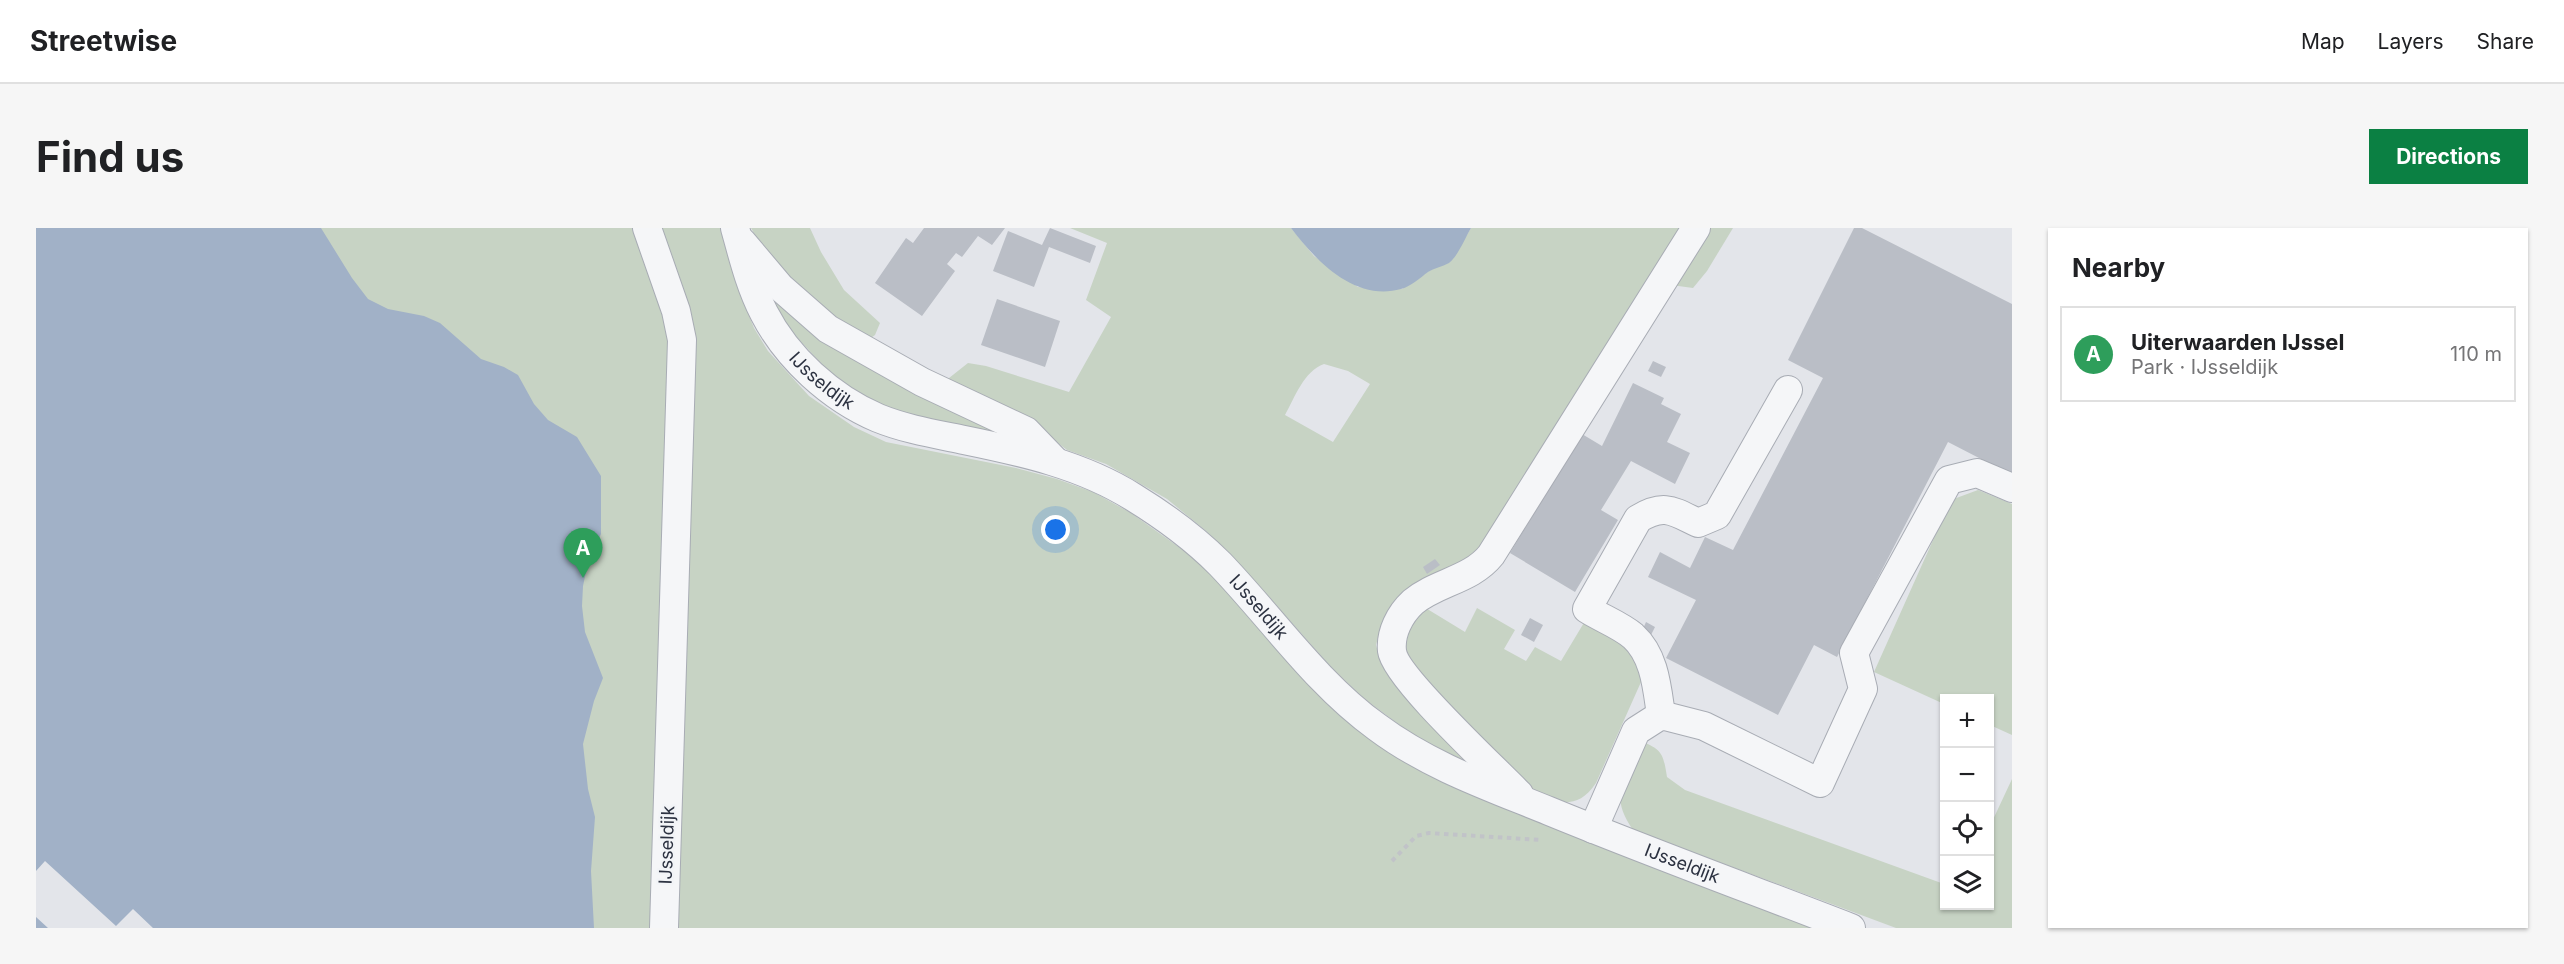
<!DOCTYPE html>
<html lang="en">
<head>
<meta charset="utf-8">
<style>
  :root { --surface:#fff; --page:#f6f6f6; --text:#202124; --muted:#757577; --line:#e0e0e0; --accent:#0b8043 }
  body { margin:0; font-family:Inter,sans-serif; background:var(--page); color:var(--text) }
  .controls { position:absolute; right:18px; bottom:18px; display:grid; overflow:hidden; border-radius:0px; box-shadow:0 2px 4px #0004 }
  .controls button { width:54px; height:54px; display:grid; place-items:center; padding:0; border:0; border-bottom:2px solid var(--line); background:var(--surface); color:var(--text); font:30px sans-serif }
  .you { position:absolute; left:1020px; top:302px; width:21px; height:21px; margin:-15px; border:4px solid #fff; border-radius:50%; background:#1a73e8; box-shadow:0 0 0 9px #1a73e833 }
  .badge { display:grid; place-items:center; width:39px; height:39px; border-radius:50%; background:var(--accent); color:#fff; font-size:20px; font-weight:700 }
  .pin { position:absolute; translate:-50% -50px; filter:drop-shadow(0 2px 3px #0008) }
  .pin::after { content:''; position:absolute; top:32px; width:21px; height:18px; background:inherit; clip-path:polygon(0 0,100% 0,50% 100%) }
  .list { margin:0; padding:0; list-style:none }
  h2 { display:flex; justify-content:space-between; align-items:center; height:78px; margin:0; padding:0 24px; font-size:26px }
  h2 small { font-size:20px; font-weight:400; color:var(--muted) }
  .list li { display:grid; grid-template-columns:39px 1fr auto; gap:18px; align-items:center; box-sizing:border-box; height:96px; margin:0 12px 12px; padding:0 12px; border:2px solid var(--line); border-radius:0px }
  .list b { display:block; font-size:22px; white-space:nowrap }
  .list p { margin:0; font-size:20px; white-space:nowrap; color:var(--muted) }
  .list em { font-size:20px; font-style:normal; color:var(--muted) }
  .icon { flex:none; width:33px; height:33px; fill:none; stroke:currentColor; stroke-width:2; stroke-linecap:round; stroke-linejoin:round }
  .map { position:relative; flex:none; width:1976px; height:700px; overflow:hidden; border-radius:0px }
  header { display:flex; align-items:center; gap:36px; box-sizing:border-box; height:84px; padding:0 30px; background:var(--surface); border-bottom:2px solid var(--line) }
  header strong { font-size:28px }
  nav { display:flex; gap:33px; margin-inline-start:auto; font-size:21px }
  .intro { display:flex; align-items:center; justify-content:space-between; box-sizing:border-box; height:144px; padding:0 36px }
  h1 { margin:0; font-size:42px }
  .button { padding:15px 27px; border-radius:0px; background:var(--accent); color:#fff; font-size:21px; font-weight:700 }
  main { display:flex; gap:36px; padding:0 36px }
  aside { flex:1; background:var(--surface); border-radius:0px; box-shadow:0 2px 4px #0004 }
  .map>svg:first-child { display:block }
  .green { fill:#c7d3c4; fill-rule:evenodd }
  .water { fill:#a1b1c7 }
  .pier { fill:#e3e5ea }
  .building { fill:#babec6 }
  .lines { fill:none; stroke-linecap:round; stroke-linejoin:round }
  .minor-casing { stroke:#a8acb4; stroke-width:30 }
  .path { stroke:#c1c3c8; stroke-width:4; stroke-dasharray:4.5 4.5; stroke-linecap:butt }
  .minor { stroke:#f5f6f8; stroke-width:28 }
  .labels { text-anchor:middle; stroke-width:5; stroke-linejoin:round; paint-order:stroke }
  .street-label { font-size:18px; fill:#2c3241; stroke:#f2f4f7 }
</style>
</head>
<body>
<header>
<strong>Streetwise</strong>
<nav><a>Map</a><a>Layers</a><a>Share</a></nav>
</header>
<div class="intro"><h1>Find us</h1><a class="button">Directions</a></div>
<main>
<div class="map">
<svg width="1976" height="700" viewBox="0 0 1976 700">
  <rect width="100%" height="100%" fill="#e3e5ea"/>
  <g class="green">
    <path d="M0,0H687L700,55L718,100L732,123L773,168L818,199L850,214L980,240L1021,251L1057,264L1095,285L1161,332L1299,482C1324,505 1350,523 1379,540L1603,634L1775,700H0Z"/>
    <polygon points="715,0 774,0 785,24 808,62 844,95 839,107 829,114 802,99 733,31"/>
    <path d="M1034,0H1255L1278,28L1322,59L1366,61L1396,41L1414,34L1435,0H1649L1440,324L1364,373L1345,398L1340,417L1346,438L1428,532L1388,515L1327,470L1294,438L1210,343L1170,303L1131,271L1070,236L1031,222L1005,202L908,154L932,135L950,138L1033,164L1075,89L1050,72L1071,15ZM1288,136L1312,143L1334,156L1297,214L1249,187C1259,169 1268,143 1288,136Z"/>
    <polygon points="1670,0 1697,0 1671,43 1657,60 1635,57"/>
    <polygon points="724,39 981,209 860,185 834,172 793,144 755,103 742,84"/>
    <polygon points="1942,262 1976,276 1976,507 1954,497 1954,470 1908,470 1908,476 1838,444 1915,272"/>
    <path d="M1388,379L1429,404L1441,380L1479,402L1468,421L1490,433L1499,419L1525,433L1549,393L1593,419L1603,436L1605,454L1560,555C1543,580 1527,576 1501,569L1371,433L1367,406Z"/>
    <path d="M1603,512C1626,522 1627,524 1631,549L1649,562L1908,656V678H1954V598L1976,551V700H1860L1597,602C1572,566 1588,549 1603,512Z"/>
  </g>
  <g class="water">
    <polygon points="0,0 285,0 316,50 332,71 352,81 388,88 404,95 445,131 468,139 482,147 498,176 512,192 541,209 565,248 565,306 552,334 547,358 546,378 549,404 567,450 558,473 547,516 552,561 559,589 555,643 558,700 0,700"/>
    <path d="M1255,0H1435C1429,10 1422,28 1413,35C1406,39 1398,40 1392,44C1384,50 1374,59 1365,61C1319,74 1280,33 1255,0Z"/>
  </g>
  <polygon class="pier" points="9,633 80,698 97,681 117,700 12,700 0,689 0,643"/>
  <g class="building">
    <polygon points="888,0 969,0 956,17 942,8 926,29 920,25 911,36 919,43 886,88 839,55 870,10 877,15"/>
    <polygon points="1014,0 1060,18 1054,35 1013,19 998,59 957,43 972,3 1006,17"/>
    <polygon points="1818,0 1826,0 1976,76 1976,247 1912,214 1801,429 1778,417 1742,487 1630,430 1660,372 1612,349 1624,324 1654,340 1669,309 1697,322 1787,150 1752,132"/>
    <polygon points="961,71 1024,93 1009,139 945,117"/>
    <polygon points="1617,133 1630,139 1625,149 1612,143"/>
    <polygon points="1597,155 1628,170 1625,176 1645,186 1631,214 1654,225 1639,256 1595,233 1565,282 1582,292 1539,364 1474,325 1546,206 1566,218"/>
    <polygon points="1399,331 1404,337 1391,346 1387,339"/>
    <polygon points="1494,390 1507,397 1498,414 1485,407"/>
    <polygon points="1610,394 1619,399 1615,407 1606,403"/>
  </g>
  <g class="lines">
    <defs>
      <g id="minor">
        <polyline points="611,0 640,83 646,112 628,700"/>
        <path id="s1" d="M699,0C707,29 714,58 728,85C751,130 795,170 842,190C869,201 899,206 928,212C987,224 1046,237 1097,269C1128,288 1158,310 1184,336C1235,389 1281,456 1341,499C1393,538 1454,559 1513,583C1613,624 1714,661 1815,700"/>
        <polyline points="706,14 744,59 792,101 886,154 990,203 1018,232"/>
        <path d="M1625,487C1621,460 1619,428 1597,408C1584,397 1565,390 1551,381L1602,291C1628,275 1637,283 1662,295L1681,287L1752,162"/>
        <path d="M1483,566C1460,542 1359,449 1356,423C1354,405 1364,386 1377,374C1401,354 1435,352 1455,327L1660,0"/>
        <polyline points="1557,601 1600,503 1625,487 1668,498 1784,555 1827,461 1818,425 1913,252 1941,245 1976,260"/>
      </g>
    </defs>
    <use href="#minor" class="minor-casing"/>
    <polyline class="path" points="1356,633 1380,608 1393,605 1506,612"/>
    <use href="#minor" class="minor"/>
  </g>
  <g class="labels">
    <g class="street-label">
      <text dy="6" stroke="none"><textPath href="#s1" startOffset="180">IJsseldijk</textPath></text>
      <text dy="6" stroke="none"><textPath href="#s1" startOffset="684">IJsseldijk</textPath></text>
      <text transform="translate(631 617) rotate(-88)" y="6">IJsseldijk</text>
      <text dy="6" stroke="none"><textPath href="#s1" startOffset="1188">IJsseldijk</textPath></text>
    </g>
  </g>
</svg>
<div class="controls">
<button>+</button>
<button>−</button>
<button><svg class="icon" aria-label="locate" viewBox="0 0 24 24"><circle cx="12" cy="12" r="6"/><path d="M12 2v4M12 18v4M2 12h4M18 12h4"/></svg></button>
<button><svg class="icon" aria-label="layers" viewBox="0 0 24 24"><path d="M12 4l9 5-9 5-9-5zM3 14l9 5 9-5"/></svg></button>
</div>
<div class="you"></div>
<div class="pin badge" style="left:547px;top:350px;background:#2e9e5b">A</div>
</div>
<aside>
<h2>Nearby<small></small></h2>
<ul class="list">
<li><span class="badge" style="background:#2e9e5b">A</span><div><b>Uiterwaarden IJssel</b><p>Park · IJsseldijk</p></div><em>110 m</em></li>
</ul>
</aside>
</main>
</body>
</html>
